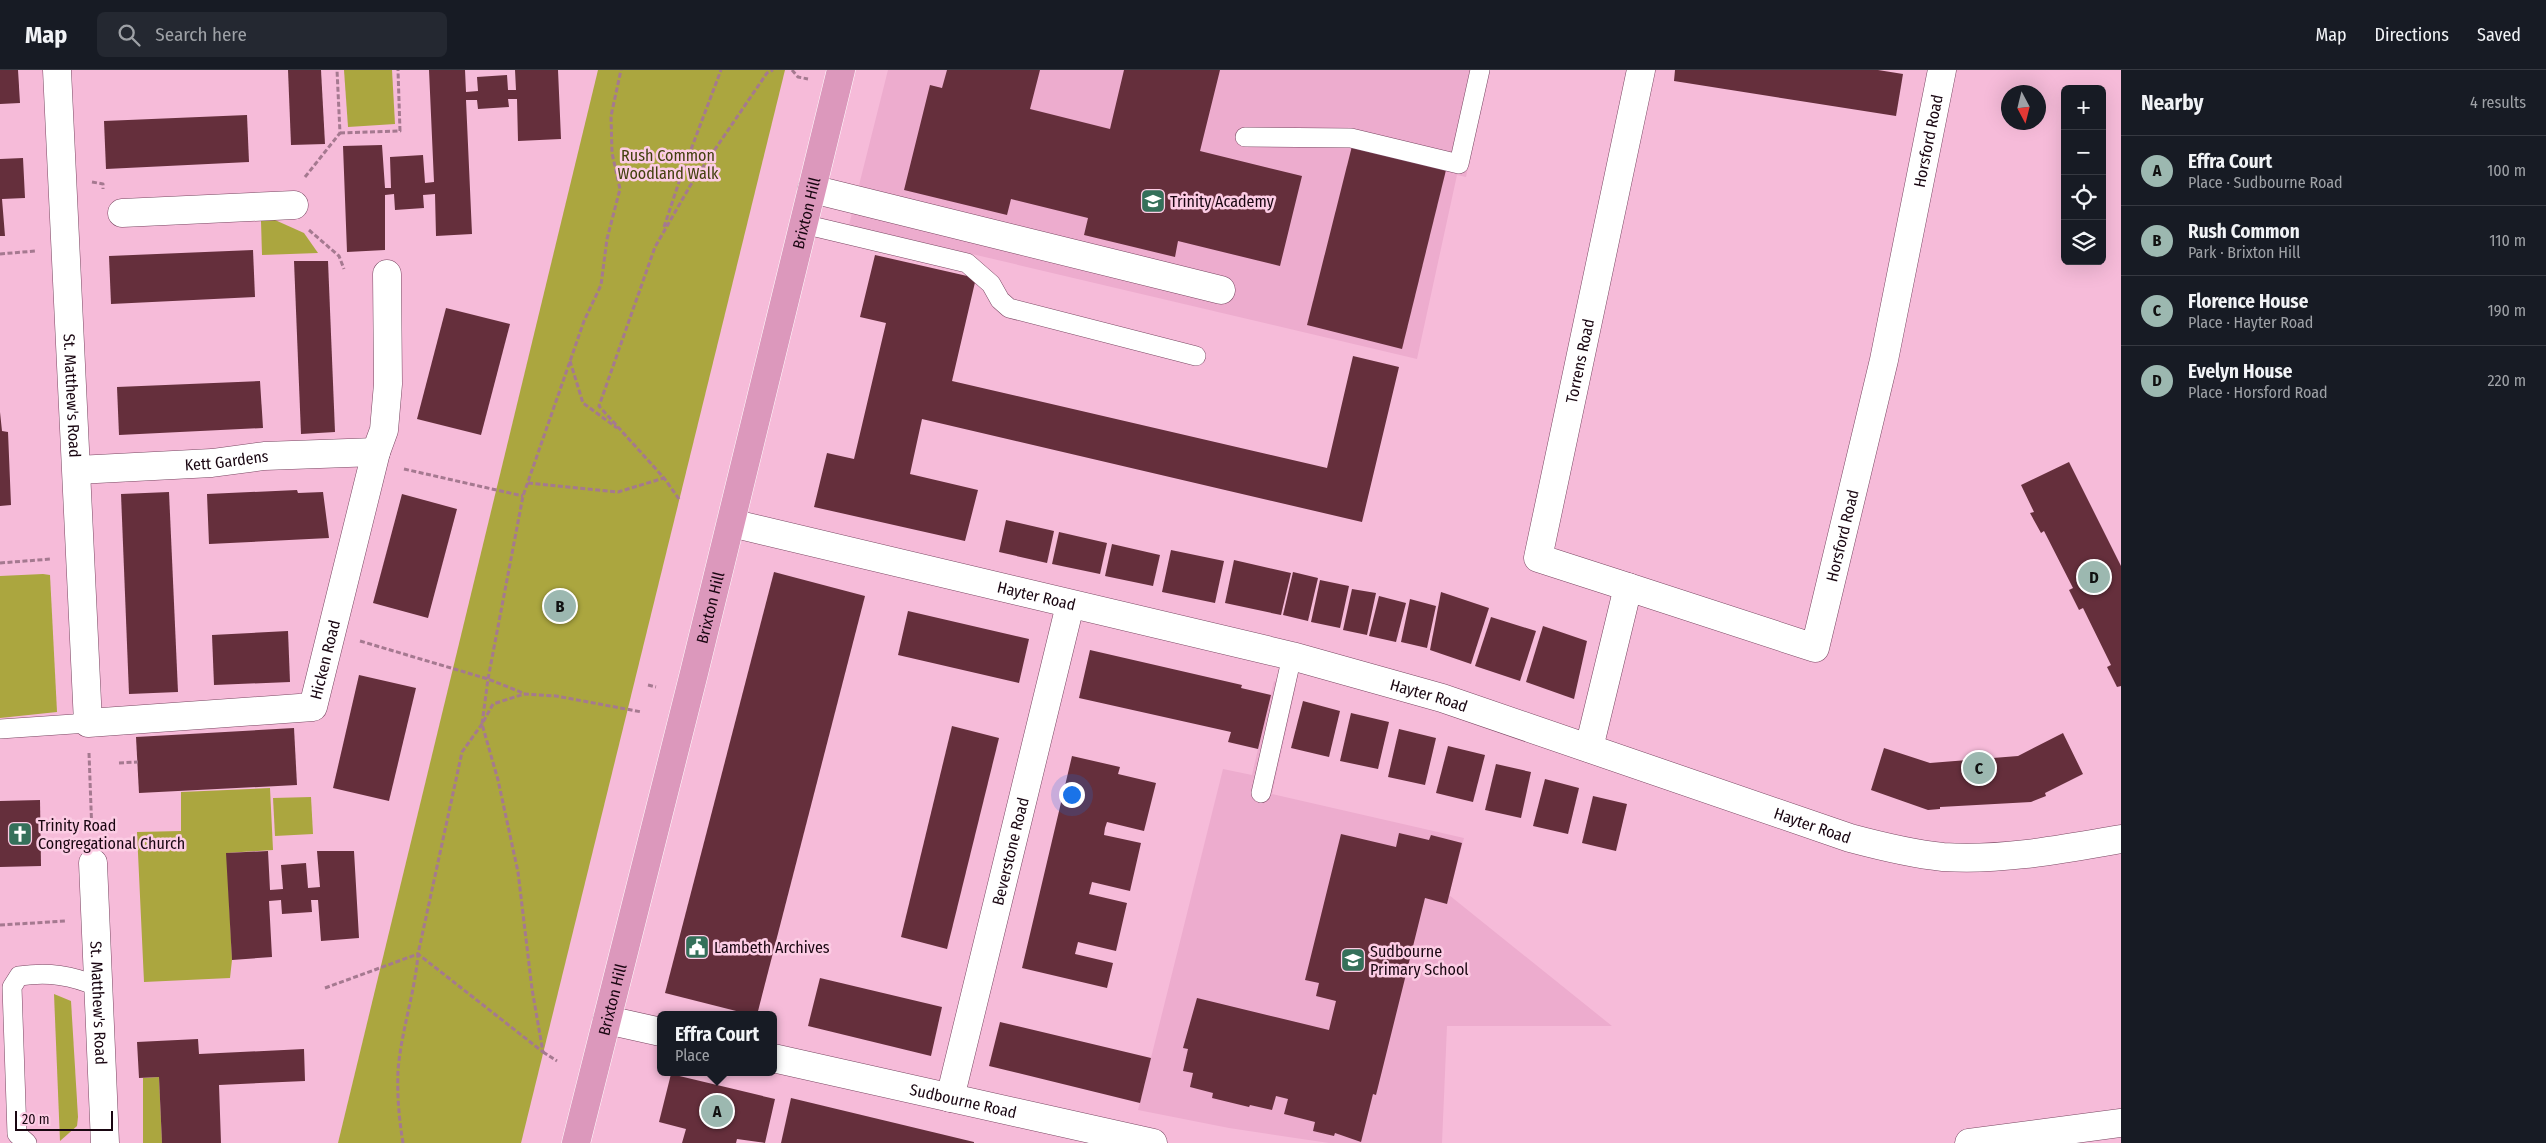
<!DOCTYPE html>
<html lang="en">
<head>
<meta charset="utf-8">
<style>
  :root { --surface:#171b24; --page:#242831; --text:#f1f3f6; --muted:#9ea1a6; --line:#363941; --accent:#9cb8b0 }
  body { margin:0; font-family:"Fira Sans Condensed",sans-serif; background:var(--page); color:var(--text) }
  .controls { position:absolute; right:15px; top:15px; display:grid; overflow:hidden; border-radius:8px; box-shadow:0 5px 20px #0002 }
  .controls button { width:45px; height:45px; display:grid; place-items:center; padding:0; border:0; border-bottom:1px solid var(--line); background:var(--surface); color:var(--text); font:25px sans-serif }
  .compass { position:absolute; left:2001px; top:15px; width:45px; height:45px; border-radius:50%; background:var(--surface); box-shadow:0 5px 20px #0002; rotate:173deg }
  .scale { position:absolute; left:15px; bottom:12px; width:98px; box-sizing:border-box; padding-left:5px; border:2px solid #190611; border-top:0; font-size:14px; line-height:18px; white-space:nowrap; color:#190611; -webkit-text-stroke:4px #fccce4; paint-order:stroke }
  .you { position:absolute; left:1071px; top:724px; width:18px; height:18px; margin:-12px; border:4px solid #fff; border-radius:50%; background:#1a73e8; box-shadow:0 0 0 8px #1a73e833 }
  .badge { display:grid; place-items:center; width:32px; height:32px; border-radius:50%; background:var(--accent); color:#111; font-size:16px; font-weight:700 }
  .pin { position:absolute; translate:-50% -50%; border:2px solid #fff; box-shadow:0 1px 5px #0006 }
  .popup { position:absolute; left:657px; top:941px; width:120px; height:65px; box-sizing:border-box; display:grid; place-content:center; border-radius:8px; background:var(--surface); filter:drop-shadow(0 1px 4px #0005); font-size:16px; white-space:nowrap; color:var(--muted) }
  .popup b { font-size:19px; color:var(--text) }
  .popup::after { content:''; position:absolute; left:50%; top:100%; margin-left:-10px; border:10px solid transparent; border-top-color:var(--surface) }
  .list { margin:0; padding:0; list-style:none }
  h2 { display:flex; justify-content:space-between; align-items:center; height:65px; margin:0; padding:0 20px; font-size:21px }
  h2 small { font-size:16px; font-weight:400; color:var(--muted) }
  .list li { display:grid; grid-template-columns:32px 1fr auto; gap:15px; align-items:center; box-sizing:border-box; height:70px; padding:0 20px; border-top:1px solid var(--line) }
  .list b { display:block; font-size:19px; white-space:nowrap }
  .list p { margin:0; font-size:16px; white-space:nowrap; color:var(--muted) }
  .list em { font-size:16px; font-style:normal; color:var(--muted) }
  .icon { flex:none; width:28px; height:28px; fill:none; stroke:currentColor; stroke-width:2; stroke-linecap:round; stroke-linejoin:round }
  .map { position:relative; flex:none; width:2121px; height:1073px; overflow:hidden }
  header { display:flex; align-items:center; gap:30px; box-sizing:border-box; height:70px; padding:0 25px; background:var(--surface); border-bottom:1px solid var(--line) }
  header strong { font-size:24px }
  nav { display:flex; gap:28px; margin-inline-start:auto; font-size:18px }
  .search { width:350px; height:45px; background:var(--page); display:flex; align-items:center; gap:12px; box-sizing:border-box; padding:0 18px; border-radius:8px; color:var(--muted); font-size:19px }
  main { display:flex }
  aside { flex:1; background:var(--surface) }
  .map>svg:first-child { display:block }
  .built { fill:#edacce }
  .green { fill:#aba63f }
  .building { fill:#652f3c }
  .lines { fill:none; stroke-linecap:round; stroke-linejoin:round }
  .lane-casing { stroke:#794762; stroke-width:20 }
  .street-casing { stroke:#794762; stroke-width:29 }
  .highway-casing { stroke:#fff; stroke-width:29 }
  .path { stroke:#a57990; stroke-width:3; stroke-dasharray:5 2.5; stroke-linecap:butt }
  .lane { stroke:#fff; stroke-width:19 }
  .street { stroke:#fff; stroke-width:28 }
  .highway { stroke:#dc98bc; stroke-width:28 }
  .labels { text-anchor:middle; stroke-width:5; stroke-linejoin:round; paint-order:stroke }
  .street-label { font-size:16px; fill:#190611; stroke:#fccce4 }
  .park-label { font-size:16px; fill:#43400e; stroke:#fccce4 }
  .poi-label { font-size:16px; fill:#190611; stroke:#fccce4; text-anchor:start }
</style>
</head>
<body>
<header>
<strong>Map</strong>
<div class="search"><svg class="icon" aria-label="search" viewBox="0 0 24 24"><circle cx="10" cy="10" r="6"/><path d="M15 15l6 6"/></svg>Search here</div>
<nav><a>Map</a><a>Directions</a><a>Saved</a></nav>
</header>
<main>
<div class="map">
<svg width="2121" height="1073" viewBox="0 0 2121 1073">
  <rect width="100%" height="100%" fill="#f6bbd9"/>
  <g class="built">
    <polygon points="888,0 1488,0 1466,107 1457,105 1417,289 849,155"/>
    <polygon points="1274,611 1296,616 1272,724 1464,768 1449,825 1612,956 1447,956 1442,1073 1329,1073 1229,1058 1138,1040 1223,699 1252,705"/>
  </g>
  <g class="green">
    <polygon points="344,0 392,0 395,54 348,57"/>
    <polygon points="598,0 785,0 521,1073 338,1073"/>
    <polygon points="275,150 304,163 318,183 262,185 261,151"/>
    <polygon points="43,504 50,505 57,642 0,648 0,506"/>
    <polygon points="270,718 273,780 227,783 232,890 230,908 144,912 137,762 181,761 181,722"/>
    <polygon points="311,727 313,764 275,766 273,728"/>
    <polygon points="54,924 71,931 78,1047 77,1056 60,1071"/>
    <polygon points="159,1007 162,1073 143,1073 143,1008"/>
  </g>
  <g class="building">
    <polygon points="0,0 18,0 20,33 0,34"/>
    <polygon points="288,0 321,0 325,74 291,75"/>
    <polygon points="429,0 465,0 466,22 478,21 477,7 507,5 508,20 516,20 515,0 558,0 561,69 518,71 517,29 508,29 509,37 478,39 477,30 466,30 472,164 436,166 435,124 423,125 424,138 395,140 394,124 385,125 385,180 347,182 343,76 382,75 385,118 391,118 390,87 423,85 425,113 434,112"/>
    <polygon points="947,0 1040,0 1030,39 1110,59 1124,0 1220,0 1200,81 1302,106 1280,196 1178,171 1175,187 1084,165 1088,148 1011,129 1007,145 904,120 930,15 942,18"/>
    <polygon points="1675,0 1878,0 1903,4 1896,46 1674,11"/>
    <polygon points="247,45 249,92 106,99 104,51"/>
    <polygon points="1353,72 1447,96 1402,279 1307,255"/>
    <polygon points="23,88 25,128 2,129 5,166 0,166 0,89"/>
    <polygon points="253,180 255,227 111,234 109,186"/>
    <polygon points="875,185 976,208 952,311 1327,398 1353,286 1399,297 1362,452 922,349 910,404 978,420 965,471 814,437 827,383 854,389 886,253 860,247"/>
    <polygon points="294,191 328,191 335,362 301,364"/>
    <polygon points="446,238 510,254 481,365 417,349"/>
    <polygon points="260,311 263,358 119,365 117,317"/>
    <polygon points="0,342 2,361 8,362 11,435 0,436"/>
    <polygon points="2069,392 2121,496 2121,616 2117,617 2107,597 2111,595 2083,538 2079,540 2069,520 2073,518 2044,461 2041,463 2030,443 2034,442 2021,415"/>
    <polygon points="297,420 298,423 323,422 329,468 209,474 207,424"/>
    <polygon points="169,422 178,622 129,624 121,424"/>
    <polygon points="402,424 457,439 428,548 373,533"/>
    <polygon points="1006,450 1054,461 1047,493 999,482"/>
    <polygon points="1059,462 1107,473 1100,504 1052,494"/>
    <polygon points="1112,474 1160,485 1153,516 1105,506"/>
    <polygon points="1171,480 1224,491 1215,533 1162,522"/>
    <polygon points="1234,490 1291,503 1281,545 1225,533"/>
    <polygon points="774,502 865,526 757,945 752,945 665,923"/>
    <polygon points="1293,502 1318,508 1308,551 1283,545"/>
    <polygon points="1320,510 1349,516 1340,558 1311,552"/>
    <polygon points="1352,519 1376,523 1367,565 1343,560"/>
    <polygon points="1441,522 1489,538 1471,594 1430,580"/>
    <polygon points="1379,526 1406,533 1396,572 1369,566"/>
    <polygon points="1410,529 1436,536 1427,578 1401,572"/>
    <polygon points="908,541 1029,569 1019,613 898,585"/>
    <polygon points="1491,547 1536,561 1520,611 1475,596"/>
    <polygon points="1543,556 1587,571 1574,629 1526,612"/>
    <polygon points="288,561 290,612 214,615 212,565"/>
    <polygon points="1090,580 1242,615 1241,618 1271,625 1258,679 1228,672 1231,662 1079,628"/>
    <polygon points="359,605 416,618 389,731 333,718"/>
    <polygon points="1303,631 1340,641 1329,687 1291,678"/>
    <polygon points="1351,643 1389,652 1378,699 1340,691"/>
    <polygon points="952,656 999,668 947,879 901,867"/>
    <polygon points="294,658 297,715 139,723 136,667"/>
    <polygon points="1399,659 1436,668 1425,715 1388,707"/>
    <polygon points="2063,663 2083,704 2045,723 2046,726 2031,732 1940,737 1940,739 1928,740 1871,720 1884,678 1930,693 2018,686"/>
    <polygon points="1448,676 1485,685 1473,732 1436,723"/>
    <polygon points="1072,686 1120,697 1118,704 1156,713 1144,761 1107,752 1105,758 1104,765 1141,773 1130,821 1092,812 1089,824 1127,833 1116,881 1078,872 1075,884 1113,893 1107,918 1022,898"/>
    <polygon points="1496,694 1531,702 1521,748 1485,740"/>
    <polygon points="1545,709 1579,718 1568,764 1533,756"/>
    <polygon points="1593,726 1627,734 1616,781 1582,773"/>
    <polygon points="40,730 41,796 0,797 0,731"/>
    <polygon points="1399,763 1429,770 1431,765 1462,773 1447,834 1425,828 1376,1025 1373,1024 1361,1072 1335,1063 1334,1066 1313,1061 1315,1052 1284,1044 1288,1029 1276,1026 1272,1040 1250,1035 1249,1037 1212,1028 1213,1023 1190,1017 1193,1003 1183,1001 1188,979 1183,978 1197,928 1329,960 1336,931 1316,926 1319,913 1305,910 1341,764 1396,777"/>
    <polygon points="268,781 270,820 283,819 281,795 306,793 308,818 320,817 317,781 354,781 359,868 321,871 318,830 311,830 312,842 282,844 281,830 269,831 272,887 232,890 226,783"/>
    <polygon points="820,908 942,937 931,986 808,956"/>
    <polygon points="1000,952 1151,988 1140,1033 989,996"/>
    <polygon points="198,969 199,984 304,979 305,1011 219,1015 221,1073 162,1073 159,1007 139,1008 137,972"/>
    <polygon points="671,1004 775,1029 765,1073 737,1069 736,1073 682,1073 686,1059 659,1052"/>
    <polygon points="791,1028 974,1072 974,1073 781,1073"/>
  </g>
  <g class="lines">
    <defs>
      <g id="lane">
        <polyline points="1245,67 1351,68 1459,94 1480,0"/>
        <polyline points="803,154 967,193 991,214 1000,230 1009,238 1196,286"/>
        <polyline points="0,659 88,653"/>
        <polyline points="1261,723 1292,586"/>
        <path d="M27,1073L17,1064L12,917L19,906C49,902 71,905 99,917"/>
      </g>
      <g id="street">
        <path id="s1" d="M57,0L88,653L313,637L376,382L384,360L388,314L387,204"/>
        <polyline points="812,119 1221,220"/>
        <polyline points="122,143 294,135"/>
        <path id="s2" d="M77,400L212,393L264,386L376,382"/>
        <path id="s3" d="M731,453L1292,586L1442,628L1850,768C1880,776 1912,784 1943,787C2002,791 2063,779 2121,769"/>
        <path id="s4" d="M1628,517L1538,488L1641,0"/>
        <path id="s5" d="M1589,678L1628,517L1815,578L1884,290L1942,0"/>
        <path id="s6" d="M93,793L105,1073"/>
        <polyline points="607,950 661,962"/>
        <path id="s7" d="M773,988L1153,1073"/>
        <path id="s8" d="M950,1028L1070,535"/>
        <polyline points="1969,1073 2121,1053"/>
      </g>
      <g id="highway">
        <path id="s9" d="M576,1073L694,603L841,0"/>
      </g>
    </defs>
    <use href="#lane" class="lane-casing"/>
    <use href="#street" class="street-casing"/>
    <use href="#highway" class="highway-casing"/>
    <g class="path">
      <polyline points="792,0 798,7 808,9"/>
      <polyline points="340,63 400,61 398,0"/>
      <polyline points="305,107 340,63 337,0"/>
      <polyline points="92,112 103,114 103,119"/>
      <polyline points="664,157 681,106 721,0"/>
      <polyline points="309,160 339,186 344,199"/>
      <polyline points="0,184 35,181"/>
      <polyline points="570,291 583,333 617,358"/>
      <polyline points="404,399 523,426"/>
      <polyline points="528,413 618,422 664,408"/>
      <polyline points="679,429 664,408 599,336 655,177 690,116 767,3 773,0"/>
      <polyline points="0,493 51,489"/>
      <polyline points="360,571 488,609 523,623"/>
      <polyline points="648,615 656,617"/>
      <polyline points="89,683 92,764"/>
      <polyline points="119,693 138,692"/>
      <polyline points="0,855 66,851"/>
      <polyline points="325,918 418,884 543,982 532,919 518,802 498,710 482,654 488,609 523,426 584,251 601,215 607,169 620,119 612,83 611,46 621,0"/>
      <polyline points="543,982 557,991"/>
      <path d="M403,1073C399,1049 397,1025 398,1001C401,961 415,923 418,884L462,682L482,654L493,634L524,624L556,626L642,642"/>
    </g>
    <use href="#lane" class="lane"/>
    <use href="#street" class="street"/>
    <use href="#highway" class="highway"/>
  </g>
  <defs>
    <symbol id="school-square" viewBox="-11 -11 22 22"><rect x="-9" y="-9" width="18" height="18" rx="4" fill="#35705a" stroke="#fccce4"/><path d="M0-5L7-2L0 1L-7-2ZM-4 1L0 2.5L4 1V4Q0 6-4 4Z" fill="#fff"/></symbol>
    <symbol id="church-square" viewBox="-11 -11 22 22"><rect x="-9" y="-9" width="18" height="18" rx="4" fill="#35705a" stroke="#fccce4"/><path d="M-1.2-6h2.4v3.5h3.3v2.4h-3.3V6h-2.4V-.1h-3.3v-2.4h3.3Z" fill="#fff"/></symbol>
    <symbol id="civic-square" viewBox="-11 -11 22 22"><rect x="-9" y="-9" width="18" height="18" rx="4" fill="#35705a" stroke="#fccce4"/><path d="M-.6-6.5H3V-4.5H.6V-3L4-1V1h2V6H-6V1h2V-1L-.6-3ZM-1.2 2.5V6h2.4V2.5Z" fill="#fff"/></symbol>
  </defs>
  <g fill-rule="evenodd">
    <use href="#school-square" x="1139" y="117" width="28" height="28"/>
    <use href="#church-square" x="6" y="750" width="28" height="28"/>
    <use href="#civic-square" x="683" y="863" width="28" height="28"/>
    <use href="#school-square" x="1339" y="876" width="28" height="28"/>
  </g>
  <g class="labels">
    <g class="street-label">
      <text dy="6" stroke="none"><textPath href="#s5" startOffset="882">Horsford Road</textPath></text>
      <text dy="6" stroke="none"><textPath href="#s9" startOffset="958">Brixton Hill</textPath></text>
      <text dy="6" stroke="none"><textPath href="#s4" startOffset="296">Torrens Road</textPath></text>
      <text dy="6" stroke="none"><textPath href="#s1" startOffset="326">St. Matthew's Road</textPath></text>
      <text dy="6" stroke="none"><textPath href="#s2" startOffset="150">Kett Gardens</textPath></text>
      <text dy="6" stroke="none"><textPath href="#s5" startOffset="478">Horsford Road</textPath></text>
      <text dy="6" stroke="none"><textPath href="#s3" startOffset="314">Hayter Road</textPath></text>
      <text dy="6" stroke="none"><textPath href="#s9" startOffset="552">Brixton Hill</textPath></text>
      <text dy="6" stroke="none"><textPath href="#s1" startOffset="928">Hicken Road</textPath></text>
      <text dy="6" stroke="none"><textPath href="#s3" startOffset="719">Hayter Road</textPath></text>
      <text dy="6" stroke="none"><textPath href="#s3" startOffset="1124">Hayter Road</textPath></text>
      <text dy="6" stroke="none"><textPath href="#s8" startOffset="254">Beverstone Road</textPath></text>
      <text dy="6" stroke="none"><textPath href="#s9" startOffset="148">Brixton Hill</textPath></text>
      <text dy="6" stroke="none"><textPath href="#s6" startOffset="140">St. Matthew's Road</textPath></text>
      <text dy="6" stroke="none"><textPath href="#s7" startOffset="195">Sudbourne Road</textPath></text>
    </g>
    <g class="park-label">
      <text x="668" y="91">Rush Common<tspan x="668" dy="18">Woodland Walk</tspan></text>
    </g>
    <g class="poi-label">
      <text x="1170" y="137">Trinity Academy</text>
      <text x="38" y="761">Trinity Road<tspan x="38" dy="18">Congregational Church</tspan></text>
      <text x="714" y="883">Lambeth Archives</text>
      <text x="1370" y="887">Sudbourne<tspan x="1370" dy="18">Primary School</tspan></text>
    </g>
  </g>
</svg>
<div class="controls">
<button>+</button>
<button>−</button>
<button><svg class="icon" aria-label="locate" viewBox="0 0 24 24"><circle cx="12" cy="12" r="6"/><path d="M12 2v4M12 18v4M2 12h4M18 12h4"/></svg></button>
<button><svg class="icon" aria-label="layers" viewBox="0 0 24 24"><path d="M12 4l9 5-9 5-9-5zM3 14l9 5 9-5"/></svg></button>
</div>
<svg class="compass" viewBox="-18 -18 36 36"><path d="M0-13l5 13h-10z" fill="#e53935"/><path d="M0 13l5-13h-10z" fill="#9ea1a6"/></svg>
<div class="scale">20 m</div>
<div class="you"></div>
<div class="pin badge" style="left:717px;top:1041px">A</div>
<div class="popup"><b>Effra Court</b>Place</div>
<div class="pin badge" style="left:560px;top:536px">B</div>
<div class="pin badge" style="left:1979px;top:698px">C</div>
<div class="pin badge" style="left:2094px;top:507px">D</div>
</div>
<aside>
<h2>Nearby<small>4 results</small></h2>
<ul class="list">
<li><span class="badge">A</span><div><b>Effra Court</b><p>Place · Sudbourne Road</p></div><em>100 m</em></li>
<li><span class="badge">B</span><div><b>Rush Common</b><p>Park · Brixton Hill</p></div><em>110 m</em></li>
<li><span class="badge">C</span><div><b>Florence House</b><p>Place · Hayter Road</p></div><em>190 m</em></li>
<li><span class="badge">D</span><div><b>Evelyn House</b><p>Place · Horsford Road</p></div><em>220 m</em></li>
</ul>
</aside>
</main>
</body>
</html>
